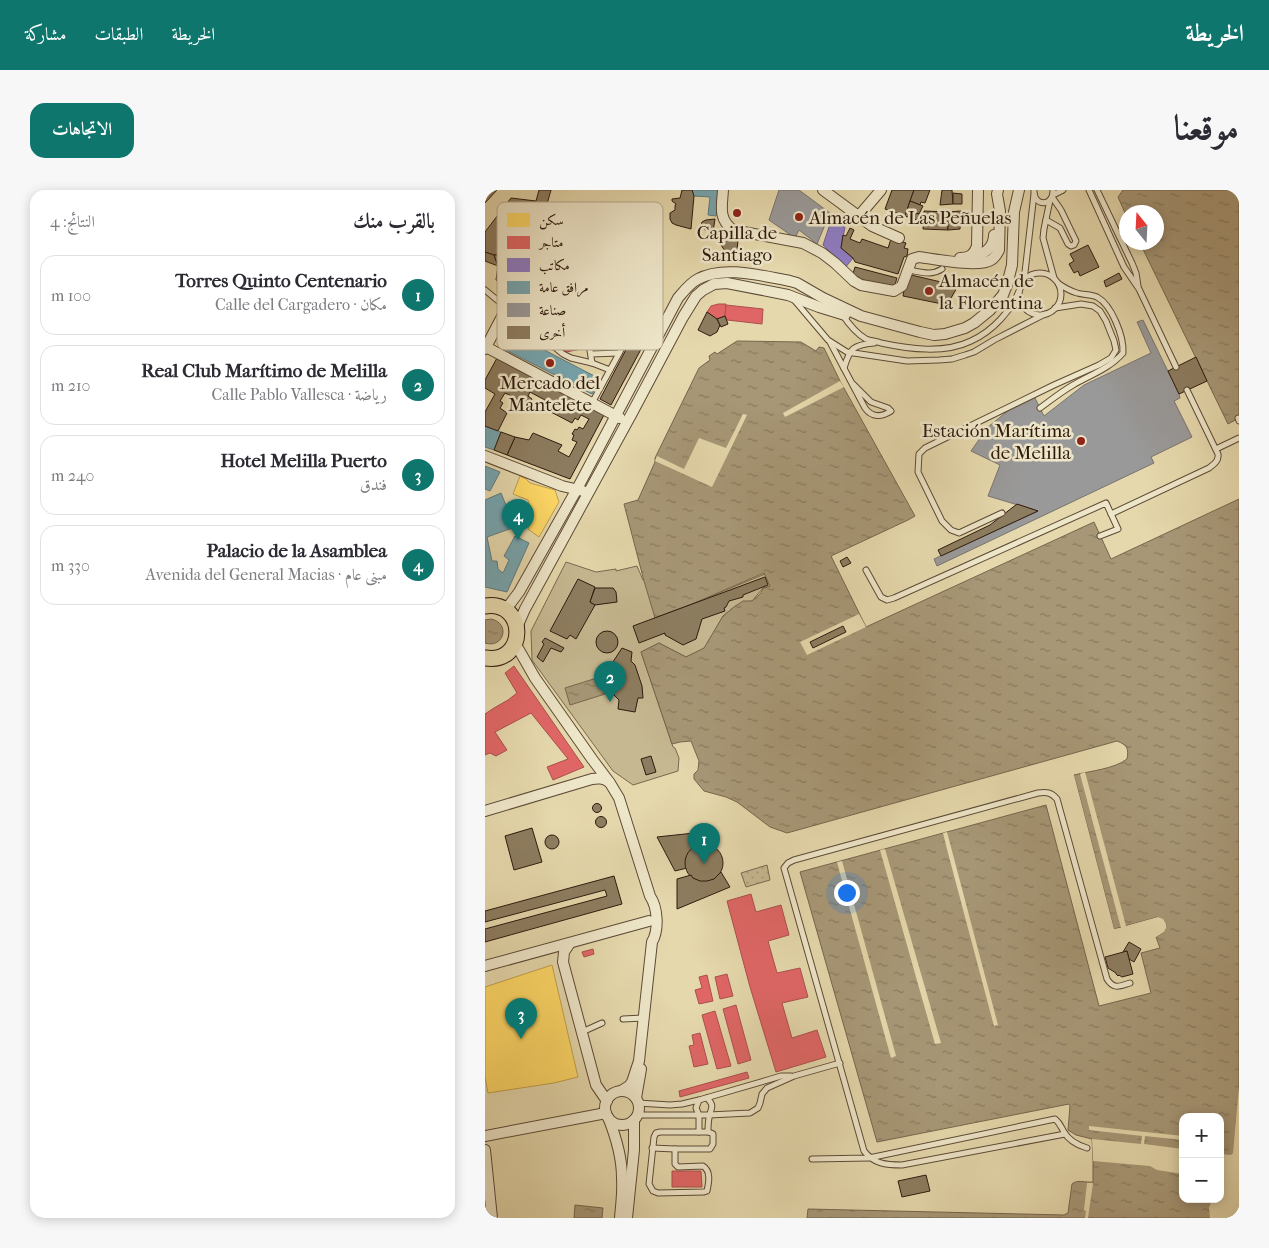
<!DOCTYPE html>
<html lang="ar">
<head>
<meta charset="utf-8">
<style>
  :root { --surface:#fff; --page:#f7f7f7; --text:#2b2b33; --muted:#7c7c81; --line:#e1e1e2; --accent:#0f766e }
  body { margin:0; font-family:"IM FELL French Canon",Amiri,serif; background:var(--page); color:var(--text); direction:rtl }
  .controls { position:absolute; right:15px; bottom:15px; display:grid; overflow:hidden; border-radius:10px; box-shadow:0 2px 12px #0003 }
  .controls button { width:45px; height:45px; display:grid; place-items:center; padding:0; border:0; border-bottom:1px solid var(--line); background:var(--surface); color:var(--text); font:25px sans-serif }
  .compass { position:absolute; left:634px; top:15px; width:45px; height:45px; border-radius:50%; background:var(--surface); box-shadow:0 2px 12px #0003; rotate:342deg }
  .you { position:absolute; left:361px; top:702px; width:18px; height:18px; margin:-12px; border:4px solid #fff; border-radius:50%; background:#1a73e8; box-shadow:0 0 0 8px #1a73e833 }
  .badge { display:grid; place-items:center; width:32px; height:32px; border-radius:50%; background:var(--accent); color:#fff; font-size:16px; font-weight:700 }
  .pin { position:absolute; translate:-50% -41px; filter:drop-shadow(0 1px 2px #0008) }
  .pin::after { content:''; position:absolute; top:26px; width:18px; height:15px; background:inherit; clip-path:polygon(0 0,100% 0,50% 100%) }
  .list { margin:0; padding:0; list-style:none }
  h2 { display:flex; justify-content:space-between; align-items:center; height:65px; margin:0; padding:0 20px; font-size:21px }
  h2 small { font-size:16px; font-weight:400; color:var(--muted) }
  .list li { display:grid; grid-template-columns:32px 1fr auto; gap:15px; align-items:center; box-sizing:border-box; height:80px; margin:0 10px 10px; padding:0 10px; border:1px solid var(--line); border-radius:15px }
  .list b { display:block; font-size:19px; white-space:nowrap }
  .list p { margin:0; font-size:16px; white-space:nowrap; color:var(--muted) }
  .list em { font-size:16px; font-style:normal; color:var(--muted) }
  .map { position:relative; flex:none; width:754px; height:1028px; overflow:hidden; direction:ltr; border-radius:15px }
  header { display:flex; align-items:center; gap:30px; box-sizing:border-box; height:70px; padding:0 25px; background:var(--accent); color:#fff }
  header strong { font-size:24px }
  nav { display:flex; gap:28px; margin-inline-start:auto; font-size:18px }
  .intro { display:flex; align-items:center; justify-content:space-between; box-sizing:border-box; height:120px; padding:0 30px }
  h1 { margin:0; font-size:35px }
  .button { padding:12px 22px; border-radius:15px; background:var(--accent); color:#fff; font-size:18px; font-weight:700 }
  main { display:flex; gap:30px; padding:0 30px }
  aside { flex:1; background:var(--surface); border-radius:15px; box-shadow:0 2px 12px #0003 }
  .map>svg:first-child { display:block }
  .grass { fill:url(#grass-dots); stroke:#7a6950 }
  .pitch { fill:#c6b891; stroke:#7a6950 }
  .water { fill:url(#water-ripples); stroke:#77654c; fill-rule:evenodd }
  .pier { fill:#e5d8ac }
  .homes { fill:#ffd966; stroke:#c0a04c }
  .shops { fill:#e06666; stroke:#ab4f4c }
  .offices { fill:#8e7cc3; stroke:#715f8d }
  .public { fill:#76a5af; stroke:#607b7f }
  .industry { fill:#999; stroke:#79736f }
  .building { fill:#8d7d60; stroke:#2e1a0e }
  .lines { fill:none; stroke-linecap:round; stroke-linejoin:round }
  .lane-casing { stroke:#5c4a36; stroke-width:7 }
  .street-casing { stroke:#5c4a36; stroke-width:12 }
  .primary-casing { stroke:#2e1a0e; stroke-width:17 }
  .lane { stroke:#eee6c9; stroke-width:5 }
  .street { stroke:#eee6c9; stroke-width:10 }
  .primary { stroke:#e5d8ac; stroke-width:15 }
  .poi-dot { fill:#8f2418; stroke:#eee6c9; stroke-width:2 }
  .labels { text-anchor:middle; stroke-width:5; stroke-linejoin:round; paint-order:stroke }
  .poi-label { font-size:19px; fill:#2e1a0e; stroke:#eee6c9; text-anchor:start }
  .key { fill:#eee6c9; stroke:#b4a991; stroke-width:1 }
  .key-label { font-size:14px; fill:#2e1a0e }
</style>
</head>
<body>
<header>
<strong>الخريطة</strong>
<nav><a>الخريطة</a><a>الطبقات</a><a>مشاركة</a></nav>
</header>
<div class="intro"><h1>موقعنا</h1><a class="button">الاتجاهات</a></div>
<main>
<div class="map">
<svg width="754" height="1028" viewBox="0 0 754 1028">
  <defs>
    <pattern id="grass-dots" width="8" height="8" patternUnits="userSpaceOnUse" patternTransform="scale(1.25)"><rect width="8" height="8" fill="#c6b891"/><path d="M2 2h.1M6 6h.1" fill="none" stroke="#aa9e7c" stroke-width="1.8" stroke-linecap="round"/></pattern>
    <pattern id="water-ripples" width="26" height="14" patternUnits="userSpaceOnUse" patternTransform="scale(1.25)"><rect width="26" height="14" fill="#a79776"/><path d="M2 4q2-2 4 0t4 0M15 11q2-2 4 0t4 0" fill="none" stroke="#887a5f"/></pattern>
  </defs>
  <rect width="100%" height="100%" fill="#e5d8ac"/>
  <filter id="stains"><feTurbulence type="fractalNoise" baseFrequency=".004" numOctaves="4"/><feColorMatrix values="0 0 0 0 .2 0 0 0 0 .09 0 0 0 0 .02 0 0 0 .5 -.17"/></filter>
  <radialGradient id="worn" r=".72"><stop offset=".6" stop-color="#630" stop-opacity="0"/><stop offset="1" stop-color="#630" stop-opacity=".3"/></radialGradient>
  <polygon class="grass" points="282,675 285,690 261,697 256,683"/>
  <polygon class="pitch" points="81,372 111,382 131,379 131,381 152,376 158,390 224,407 280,384 285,396 278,398 267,411 258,412 249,417 238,426 220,458 201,467 174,453 156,462 188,557 190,558 194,568 193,581 148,595 128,581 47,470 46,441"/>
  <g class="water">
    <polygon points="638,0 754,0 754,228 743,234 655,53 672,52 672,22 642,22 641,25 633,7"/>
    <path d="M252,151L316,152L331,161L334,157L339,158L355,191L430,326L423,330L346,366L381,437L609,332L626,369L754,309V1028H322L323,1019L579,1025L583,1023L587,994C592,989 601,993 608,992V971L607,949L591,945L583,940L585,916L584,914L392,952L315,682L561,615L614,816L666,803L656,763L675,758L671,747L679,742L681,734L673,727L629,739L589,585C605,581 629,579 642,569C644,558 642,555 632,551L302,643L285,637L252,612L241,607L219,601L209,589V584L213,580L214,571L206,551L195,552L187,554L156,462L174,453L201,467L219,458L238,426L249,417L258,411H267L276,403L278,398L285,396L279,383L207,414L170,428L159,391L139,314L153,310L170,272V268L214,178L225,170L224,166L230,162L232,164ZM698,927H735V1009H698Z"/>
    <path d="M6,429C26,433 19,459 0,453V430Z"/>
    <polygon points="115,487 120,504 85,515 80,498"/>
    <polygon points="90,1015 118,1018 117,1028 89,1028"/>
  </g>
  <g class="pier">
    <polygon points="355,191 359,197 300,227 298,223"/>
    <polygon points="258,224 262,225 227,297 170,271 172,266 199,279 214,248 241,258"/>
    <polygon points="374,424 381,437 322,465 315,452"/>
    <polygon points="600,582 641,736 673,727 678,729 681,734 681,738 679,742 671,747 671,744 677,741 679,738 676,731 672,729 637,740 629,742 627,740 587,586 589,585 629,739 636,738 595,584"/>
    <polygon points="462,642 513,835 509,836 463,663 458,643"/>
    <polygon points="400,659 456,853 450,854 395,660"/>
    <polygon points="357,671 411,866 406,868 357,691 352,672"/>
    <polygon points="754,897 754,1028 725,1028 724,1018 727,1009 735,1009 735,999 738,990 735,988 735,964 746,965 748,963"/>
    <polygon points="604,936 698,946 698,950 660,946 659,954 698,959 698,984 672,980 665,976 608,971 607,949 656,954 657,946 604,940"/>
    <polygon points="602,993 608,993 603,1028 600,1028 601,1021 599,1020"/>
  </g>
  <g class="homes">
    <polygon points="35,286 41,289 45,293 70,300 74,312 54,347 43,339 47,324 43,310 28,304"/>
    <polygon points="67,775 93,887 69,893 3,903 0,887 0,797"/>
  </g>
  <g class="shops">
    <polygon points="85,79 96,159 81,162 66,147 57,82"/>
    <polygon points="233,114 241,114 240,126 232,129 222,122 226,116"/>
    <polygon points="241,115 278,119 277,134 242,130 240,126"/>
    <polygon points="29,476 99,577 68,590 62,577 83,569 46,523 10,542 22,560 11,566 5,563 0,565 0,524 9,518 23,510 32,503 20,483"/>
    <polygon points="266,704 271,722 296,715 304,745 283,751 292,783 315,778 323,807 297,813 307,848 332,840 341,867 291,882 265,797 242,711"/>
    <polygon points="108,759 109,764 99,767 97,762"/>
    <polygon points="242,784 248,806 235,809 230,787"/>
    <polygon points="222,785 228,811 214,814 210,800 217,798 214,787"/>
    <polygon points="251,815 266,870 253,874 238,819"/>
    <polygon points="230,821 246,876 232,879 217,825"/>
    <polygon points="215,843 223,874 209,877 204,856 209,855 207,845"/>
    <polygon points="262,882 264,888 195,907 194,901"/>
    <polygon points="187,981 216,981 217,997 187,997"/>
  </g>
  <polygon class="offices" points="346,31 360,37 356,58 368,68 360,78 338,55"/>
  <g class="public">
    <polygon points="207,0 234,0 231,26 223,25 225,7 209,6"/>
    <polygon points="23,141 115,189 107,204 15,157"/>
    <polygon points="0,236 16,242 9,260 0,257"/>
    <polygon points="0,276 15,282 5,301 0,299"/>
    <polygon points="16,303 30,337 2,347 7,371 12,371 13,379 18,383 24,370 19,366 30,346 44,353 22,402 0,397 0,310"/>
  </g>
  <g class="industry">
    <polygon points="294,0 314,0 345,23 332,54 314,40 310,48 284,30"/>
    <polygon points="658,130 694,204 695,208 689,211 707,247 666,267 669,273 452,376 449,369 553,321 503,306 515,275 486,261 503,237 525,219 549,206 559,226 599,195 666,163 652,132"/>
  </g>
  <g class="building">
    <polygon points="0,0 12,0 0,13"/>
    <polygon points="54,0 66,0 58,28 50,28 46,29 41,33 40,37 37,37 34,39 36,65 9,65 0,62 0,42 26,8 51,11"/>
    <polygon points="197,0 207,0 209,6 206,39 191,35 187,33 185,29 185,23 190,20 190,16 191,14 187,11 187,9 195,8"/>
    <polygon points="407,0 429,0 420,26 400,19"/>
    <polygon points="429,0 445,0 440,13 436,12 435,15 425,11"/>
    <polygon points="457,0 467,0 468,14 455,15"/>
    <polygon points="468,3 477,4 477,14 468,14"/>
    <polygon points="425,11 438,16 434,24 422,20"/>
    <polygon points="422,20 434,24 432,30 420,26"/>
    <polygon points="439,21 463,22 463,40 438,39"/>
    <polygon points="476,21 475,39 463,40 463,22"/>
    <polygon points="230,29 228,42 220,40 216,35 217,32 221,30"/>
    <polygon points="365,38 369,40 365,49 375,53 377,49 403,58 406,49 421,53 419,58 423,59 422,66 419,67 413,84 370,72 368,68 356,58 358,45 361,46"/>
    <polygon points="234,47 240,47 253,51 252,60 246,61 240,61 236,55"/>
    <polygon points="603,55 614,77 595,86 593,81 589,83 584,74 589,71 585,64"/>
    <polygon points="0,62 9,65 13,76 0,71"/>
    <polygon points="9,65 36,65 40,85 28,102 11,90 13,76"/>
    <polygon points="370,77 412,88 409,98 367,87"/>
    <polygon points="634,83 637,89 621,97 619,91"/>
    <polygon points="422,84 473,96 462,115 418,106"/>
    <polygon points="222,122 232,129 235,135 232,142 225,146 213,140"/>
    <polygon points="240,126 243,134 236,137 232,129"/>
    <polygon points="156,131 168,137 126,215 115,209"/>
    <polygon points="711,167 722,191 694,204 683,181"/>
    <polygon points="12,168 119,225 85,289 22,265 30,247 44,250 48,243 77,255 73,261 84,267 92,252 87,250 89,245 87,244 90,239 92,240 94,237 98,239 104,229 96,225 93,230 90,228 87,233 66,222 68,218 59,213 60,210 45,202 43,206 47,209 42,219 29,213 31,208 20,203 15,211 18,213 15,218 22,223 13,241 0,236 0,222 10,204 0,198 0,190"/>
    <polygon points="16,242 30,247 22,265 9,260"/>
    <polygon points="532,314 553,321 456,366 453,360 505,335"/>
    <polygon points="362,367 366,373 358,377 355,371"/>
    <polygon points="280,387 283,395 258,405 258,407 244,411 241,417 239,418 240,421 217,429 211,449 198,455 180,445 180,443 154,453 148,436"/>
    <polygon points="93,389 110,397 105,412 110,415 91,449 85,445 82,449 65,441"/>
    <polygon points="110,398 128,398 131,402 132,412 110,415 105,412"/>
    <polygon points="358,436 361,442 328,458 325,452"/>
    <circle cx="122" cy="452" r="11"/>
    <polygon points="60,448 79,458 76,462 66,458 58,472 52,467 59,454 57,452"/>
    <polygon points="137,458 147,462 146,471 150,475 157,496 158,508 153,508 150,522 133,519 134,510 129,505 128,500 129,489 122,481"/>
    <polygon points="166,566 171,582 161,585 156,569"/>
    <circle cx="112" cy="618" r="4.5"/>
    <circle cx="116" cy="632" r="5.5"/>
    <polygon points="47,638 57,672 29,680 20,646"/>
    <polygon points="228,641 228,656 223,654 215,654 210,657 204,662 201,669 202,678 190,681 172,647"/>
    <circle cx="67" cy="652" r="7"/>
    <circle cx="219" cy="673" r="19"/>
    <polygon points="236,682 245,697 192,719 192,689 206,685 208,688 215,691 222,691 229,689"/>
    <polygon points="129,686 137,714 0,752 0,739 122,706 120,700 0,732 0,721"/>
    <polygon points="644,752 656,759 649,772 644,769 642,761 638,762"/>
    <polygon points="642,761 648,784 637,787 634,785 633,786 631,784 631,783 623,778 620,767"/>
    <polygon points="441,985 445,1001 417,1007 413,991"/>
  </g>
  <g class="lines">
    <defs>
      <g id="lane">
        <path d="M549,0C548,17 569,17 568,0"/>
        <polyline points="604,0 639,77 654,99 691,177"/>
        <polyline points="612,0 647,73 651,83 653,96"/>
        <polyline points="568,5 578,0"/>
        <polyline points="565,10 559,39 558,48 569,88"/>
        <polyline points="561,30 575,38 583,54 586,56 589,55 591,51 576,20 567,7"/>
        <polyline points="128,44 144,142"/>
        <polyline points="88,54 107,173"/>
        <path d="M424,80C436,82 446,86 457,79"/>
        <circle cx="555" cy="104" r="21"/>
        <polyline points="539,91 549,4"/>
        <polyline points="0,100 78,164 86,168 107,173 125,180"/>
        <polyline points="310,111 343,150 362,162 422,171 454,170 467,169 480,165 489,162 509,150 560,124"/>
        <path d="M357,124C363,133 372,144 381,149C386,151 391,151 396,153C424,159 459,164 486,151C508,141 526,121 535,99"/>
        <polyline points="50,140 46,69 50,64 58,61 161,36 165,36 173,84 173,92 107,213"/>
        <path d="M345,152L380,218C387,228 397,227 406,221L403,218L386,212L368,194"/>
        <polyline points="106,164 134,163"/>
        <path d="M359,178C365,158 368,155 389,153"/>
        <path d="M555,218C566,210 576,202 588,195C605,185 624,179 638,163C639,147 627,115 612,107C606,104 598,105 592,103C585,101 580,98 574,94"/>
        <polyline points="753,228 754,231"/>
        <polyline points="731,259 754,248"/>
        <polyline points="517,323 474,343 466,340 457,331 433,282 434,264 440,258 569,195 614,175 626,168 631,160 629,151 621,131 615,121 608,116 596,114 570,118"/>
        <path d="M626,324L724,278C729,274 734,271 733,264L702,200"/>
        <polyline points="381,380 396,407 402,410 409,408 621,313 633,339 615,346"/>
        <polyline points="138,829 158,828"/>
        <polyline points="97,842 117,833"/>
        <path d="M222,908C231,917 225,919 224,928C223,933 223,938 223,942"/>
        <polyline points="214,910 211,918 214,925 214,942"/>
        <polyline points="153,913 185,915 197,914 214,910 286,889 296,886 306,886"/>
        <polyline points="152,925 224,925 265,923 273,918 275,913 277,904 282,898 309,886 355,873"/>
        <path d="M175,942H223L226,943L228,944V954L225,959H190V974L193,977L218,976C226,981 224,992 222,1001L219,1002L173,1003L168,1001L164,994L169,947L171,943Z"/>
        <path d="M580,944L417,975C401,975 389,974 379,961L299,678L303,673L309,670L553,603C562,602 566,602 572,609L622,789C629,800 635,796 645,793"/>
        <polyline points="167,958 190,959"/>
        <path d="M327,969L384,968L570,929C575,933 576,937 579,942C584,951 592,955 602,958"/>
      </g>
      <g id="street">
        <path d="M238,0C237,16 233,29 248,40L318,53L337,63L350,73L369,91L376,95L409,101L417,96L427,69L434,67C449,69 494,78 506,70C510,68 512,64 514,60L515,21L512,4L513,0"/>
        <polyline points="338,0 387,36 414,48"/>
        <polyline points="373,27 396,0"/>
        <path d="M475,68C484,68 489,65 492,56L493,0"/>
        <path d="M484,69C497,64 509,60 509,45"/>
        <polyline points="1,157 135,228"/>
        <polyline points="0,159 22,117"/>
        <polyline points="0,266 77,296 98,301"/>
        <path d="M19,419L25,414L34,402L92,299L193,108C199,101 205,93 213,89C239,75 277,86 305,91L312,93L338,108L376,126L435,142L449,145L460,144L480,138L489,133L505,120L518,105L522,95L527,75L529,22L534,0"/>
        <polyline points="32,437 40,419 147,223 198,127 211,106 218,100 229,94 242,93 303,105 334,117 360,125"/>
        <path d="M30,453L50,488L107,569L125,593L134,608L165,706C173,718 174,740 167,752L154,871L147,892L144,896L136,901"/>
        <path d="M0,621L107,589C114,588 118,588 124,592"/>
        <polyline points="85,753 79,762 78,772 111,895 122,911"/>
        <polyline points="0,776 164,731"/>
        <circle cx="137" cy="918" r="17"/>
        <polyline points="151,908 156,879"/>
        <path d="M123,927C131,947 137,967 137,988C138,1002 136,1015 135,1028"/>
        <polyline points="0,946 121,923"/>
        <polyline points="0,960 7,1028"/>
        <polyline points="142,1028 149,960 149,930"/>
      </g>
      <path id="primary" d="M0,416C43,410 42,475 0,468"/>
    </defs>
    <use href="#lane" class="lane-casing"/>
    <use href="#street" class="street-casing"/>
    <use href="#primary" class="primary-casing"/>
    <use href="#lane" class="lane"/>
    <use href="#street" class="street"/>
    <use href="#primary" class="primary"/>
  </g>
  <g class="poi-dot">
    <circle cx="252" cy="23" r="5"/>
    <circle cx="314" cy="27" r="5"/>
    <circle cx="444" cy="101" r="5"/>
    <circle cx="65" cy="173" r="5"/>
    <circle cx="596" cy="251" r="5"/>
  </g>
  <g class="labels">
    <g class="poi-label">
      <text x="324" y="34">Almacén de Las Peñuelas</text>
      <text x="252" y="49" text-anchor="middle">Capilla de<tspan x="252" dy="22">Santiago</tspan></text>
      <text x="454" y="97">Almacén de<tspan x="454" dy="22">la Florentina</tspan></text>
      <text x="65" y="199" text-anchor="middle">Mercado del<tspan x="65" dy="22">Mantelete</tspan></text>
      <text x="586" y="247" text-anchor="end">Estación Marítima<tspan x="586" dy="22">de Melilla</tspan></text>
    </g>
  </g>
  <rect x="12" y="12" width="166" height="148" rx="8" class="key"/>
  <rect x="22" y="23" width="23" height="14" fill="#ffd966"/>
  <rect x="22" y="46" width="23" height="13" fill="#e06666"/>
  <rect x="22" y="68" width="23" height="14" fill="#8e7cc3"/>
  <rect x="22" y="91" width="23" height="13" fill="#76a5af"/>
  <rect x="22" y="113" width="23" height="14" fill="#999"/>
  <rect x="22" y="136" width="23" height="13" fill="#8d7d60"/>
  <g class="key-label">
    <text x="54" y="35">سكن</text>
    <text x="54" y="57">متاجر</text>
    <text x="54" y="80">مكاتب</text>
    <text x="54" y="102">مرافق عامة</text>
    <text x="54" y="125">صناعة</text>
    <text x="54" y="147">أخرى</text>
  </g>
  <rect width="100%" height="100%" filter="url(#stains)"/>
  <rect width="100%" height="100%" fill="url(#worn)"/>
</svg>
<div class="controls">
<button>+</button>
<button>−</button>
</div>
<svg class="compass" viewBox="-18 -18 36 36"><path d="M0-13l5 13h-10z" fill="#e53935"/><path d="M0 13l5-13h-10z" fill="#7c7c81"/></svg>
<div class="you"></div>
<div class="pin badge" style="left:219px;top:674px">1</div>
<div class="pin badge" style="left:125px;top:512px">2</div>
<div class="pin badge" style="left:36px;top:849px">3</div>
<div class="pin badge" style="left:33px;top:350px">4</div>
</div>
<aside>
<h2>بالقرب منك<small>النتائج: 4</small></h2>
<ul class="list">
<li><span class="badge">1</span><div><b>Torres Quinto Centenario</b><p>مكان · Calle del Cargadero</p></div><em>100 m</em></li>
<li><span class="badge">2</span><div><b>Real Club Marítimo de Melilla</b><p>رياضة · Calle Pablo Vallesca</p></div><em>210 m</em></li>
<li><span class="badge">3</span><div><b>Hotel Melilla Puerto</b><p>فندق</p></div><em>240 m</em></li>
<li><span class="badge">4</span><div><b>Palacio de la Asamblea</b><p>مبنى عام · Avenida del General Macias</p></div><em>330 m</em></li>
</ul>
</aside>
</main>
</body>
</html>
